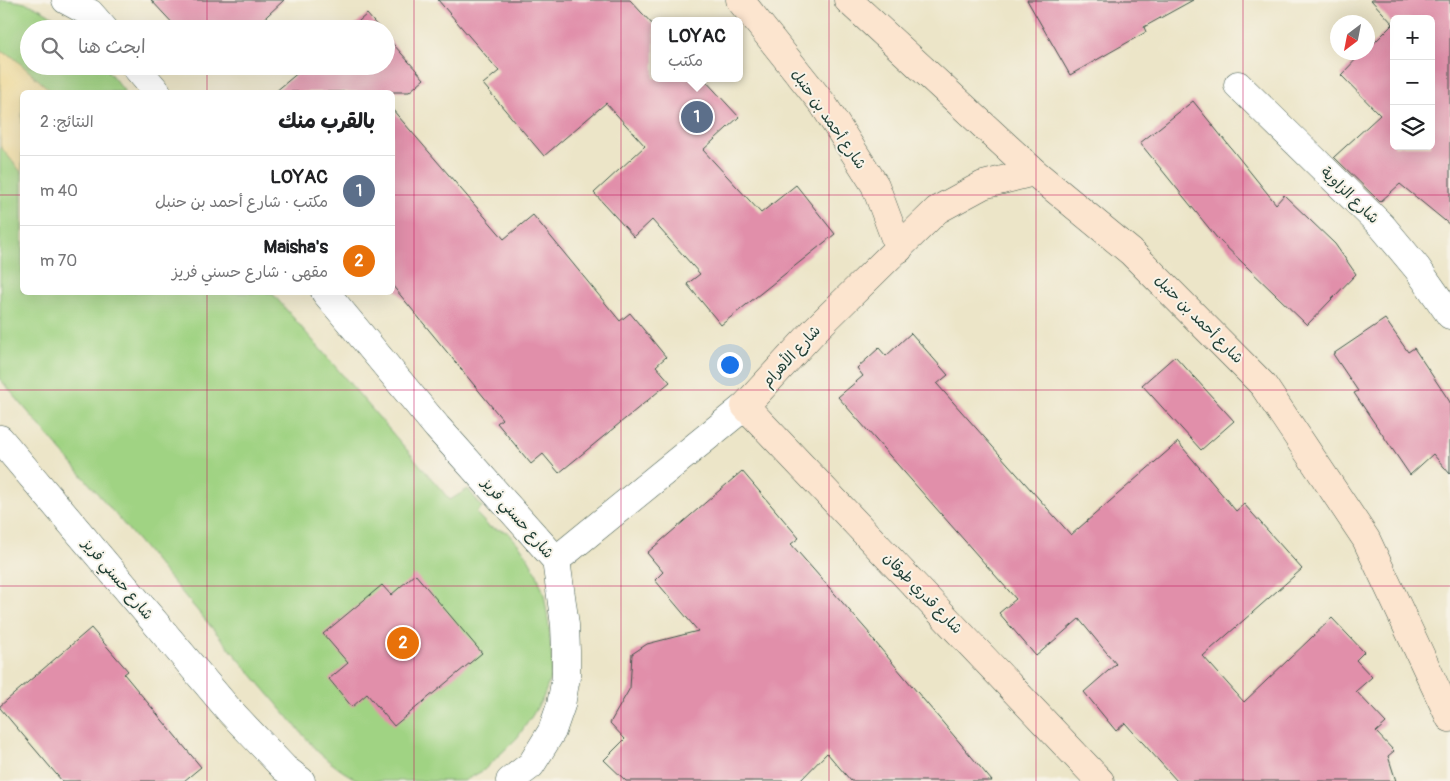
<!DOCTYPE html>
<html lang="ar">
<head>
<meta charset="utf-8">
<style>
  :root { --surface:#fff; --page:#f2f2f2; --text:#202124; --muted:#757577; --line:#e0e0e0; --accent:#d1495b }
  body { margin:0; font-family:Pangolin,"Playpen Sans Arabic",sans-serif; background:var(--page); color:var(--text); direction:rtl }
  .controls { position:absolute; right:15px; top:15px; display:grid; overflow:hidden; border-radius:8px; box-shadow:0 5px 20px #0002 }
  .controls button { width:45px; height:45px; display:grid; place-items:center; padding:0; border:0; border-bottom:1px solid var(--line); background:var(--surface); color:var(--text); font:25px sans-serif }
  .compass { position:absolute; left:1330px; top:15px; width:45px; height:45px; border-radius:50%; background:var(--surface); box-shadow:0 5px 20px #0002; rotate:212deg }
  .you { position:absolute; left:729px; top:364px; width:18px; height:18px; margin:-12px; border:4px solid #fff; border-radius:50%; background:#1a73e8; box-shadow:0 0 0 8px #1a73e833 }
  .badge { display:grid; place-items:center; width:32px; height:32px; border-radius:50%; background:var(--accent); color:#fff; font-size:16px; font-weight:700 }
  .pin { position:absolute; translate:-50% -50%; border:2px solid #fff; box-shadow:0 1px 5px #0006 }
  .popup { position:absolute; left:651px; top:17px; width:92px; height:65px; box-sizing:border-box; display:grid; place-content:center; border-radius:8px; background:var(--surface); filter:drop-shadow(0 1px 4px #0005); font-size:16px; white-space:nowrap; color:var(--muted) }
  .popup b { font-size:19px; color:var(--text) }
  .popup::after { content:''; position:absolute; left:50%; top:100%; margin-left:-10px; border:10px solid transparent; border-top-color:var(--surface) }
  .list { margin:0; padding:0; list-style:none }
  h2 { display:flex; justify-content:space-between; align-items:center; height:65px; margin:0; padding:0 20px; font-size:21px }
  h2 small { font-size:16px; font-weight:400; color:var(--muted) }
  .list li { display:grid; grid-template-columns:32px 1fr auto; gap:15px; align-items:center; box-sizing:border-box; height:70px; padding:0 20px; border-top:1px solid var(--line) }
  .list b { display:block; font-size:19px; white-space:nowrap }
  .list p { margin:0; font-size:16px; white-space:nowrap; color:var(--muted) }
  .list em { font-size:16px; font-style:normal; color:var(--muted) }
  .icon { flex:none; width:28px; height:28px; fill:none; stroke:currentColor; stroke-width:2; stroke-linecap:round; stroke-linejoin:round }
  .map { position:relative; flex:none; width:1450px; height:781px; overflow:hidden; direction:ltr }
  .search { position:absolute; background:var(--surface); box-shadow:0 5px 20px #0002; left:20px; top:20px; width:375px; height:55px; display:flex; align-items:center; gap:12px; box-sizing:border-box; padding:0 18px; border-radius:28px; color:var(--muted); font-size:19px }
  .panel { position:absolute; background:var(--surface); box-shadow:0 5px 20px #0002; left:20px; top:90px; width:375px; height:205px; border-radius:8px; direction:rtl }
  .map>svg:first-child { display:block }
  .green { fill:#a0d383; stroke:#60885c }
  .sand { fill:#eeda9e; stroke:#868c69 }
  .building { fill:#e18faa; fill-rule:evenodd }
  .lines { fill:none; stroke-linecap:round; stroke-linejoin:round }
  .street-casing { stroke:#3e564a; stroke-width:29 }
  .secondary-casing { stroke:#3e564a; stroke-width:29 }
  .street { stroke:#fff; stroke-width:28 }
  .secondary { stroke:#fce5cf; stroke-width:28 }
  .grid { fill:none; stroke:#c2185b; stroke-width:1; stroke-opacity:0.55 }
  .labels { text-anchor:middle; stroke-width:4; stroke-linejoin:round; paint-order:stroke }
  .street-label { font-size:15px; fill:#1f3d34; stroke:#f7f3e8 }
</style>
</head>
<body>
<div class="map">
<svg width="1450" height="781" viewBox="0 0 1450 781">
  <rect width="100%" height="100%" fill="#f7f3e8"/>
  <filter id="ink" filterUnits="userSpaceOnUse"><feTurbulence type="fractalNoise" baseFrequency=".02" numOctaves="2"/><feDisplacementMap in="SourceGraphic" scale="10" xChannelSelector="R" yChannelSelector="G"/><feConvolveMatrix kernelMatrix="1 2 1 2 8 2 1 2 1" color-interpolation-filters="sRGB"/></filter>
  <filter id="wash" filterUnits="userSpaceOnUse"><feTurbulence type="fractalNoise" baseFrequency=".0096" numOctaves="4" result="noise"/><feDisplacementMap in="SourceGraphic" scale="20" xChannelSelector="R" yChannelSelector="G"/><feGaussianBlur stdDeviation="1.12" result="paint"/><feColorMatrix in="noise" values="0 0 0 0 0 0 0 0 0 0 0 0 0 0 0 0 0 1.4 0 .05"/><feComposite in="paint" operator="in"/></filter>
  <g filter="url(#wash)">
    <rect width="100%" height="100%" fill="#ece5c8"/>
    <path class="green" d="M0,0C31,0 46,11 70,29H29V66H104L125,92H22V292L272,293L450,500L468,489L482,507L476,513L489,527L508,532L524,551L536,572L544,594L549,626L552,664L550,679L543,698L532,716L517,738L484,770L464,781H360C343,773 331,763 317,751L0,379Z"/>
    <polygon class="sand" points="0,51 13,57 52,92 22,92 22,173 0,146"/>
    <g id="blocks">
      <g class="building">
        <polygon points="151,0 284,0 253,29 178,29"/>
        <polygon points="438,0 630,0 654,26 654,78 703,78 739,117 703,150 761,213 796,185 835,234 721,325 687,284 700,274 652,220 634,237 594,193 645,146 606,103 544,156 483,84 499,71"/>
        <polygon points="1027,0 1193,0 1144,27 1146,32 1070,75"/>
        <path d="M1371,0H1450V225L1400,184L1380,202L1334,157L1380,115L1341,75L1363,52H1368V49L1393,24ZM1394,19H1431V146H1394Z"/>
        <polygon points="367,14 380,29 350,29 351,28"/>
        <polygon points="386,36 424,79 409,92 275,92 306,66 386,66"/>
        <polygon points="1193,101 1276,204 1284,195 1335,244 1356,274 1307,325 1217,238 1140,143"/>
        <polygon points="392,109 504,239 533,215 620,321 630,313 666,357 656,366 670,382 559,473 543,454 531,464 497,423 502,419 392,285"/>
        <polygon points="1385,319 1408,352 1414,348 1450,402 1450,474 1433,454 1410,475 1354,393 1358,391 1333,354"/>
        <polygon points="911,333 948,375 937,384 1071,535 1178,442 1236,511 1244,504 1302,569 1203,656 1244,702 1332,618 1364,652 1356,660 1372,677 1356,691 1386,723 1376,732 1394,751 1388,756 1396,781 1177,781 1125,723 1116,731 1084,692 1116,664 1079,619 1036,656 999,613 1016,599 838,397 863,376 857,368 879,348 886,356"/>
        <polygon points="1175,356 1234,421 1201,450 1142,385"/>
        <polygon points="742,471 799,538 791,544 871,635 870,636 992,781 851,781 827,753 800,781 626,781 604,760 625,739 610,723 630,688 632,654 647,644 698,631 655,580 663,572 647,553"/>
        <polygon points="415,574 482,653 394,726 367,694 352,707 329,679 348,663 323,634 382,585 391,595"/>
        <polygon points="91,628 128,671 124,674 201,767 184,781 62,781 0,708 0,706"/>
      </g>
    </g>
  </g>
  <g filter="url(#ink)">
    <use href="#blocks" fill-opacity="0" stroke="#3e564a" stroke-width="1"/>
    <g class="lines">
      <defs>
        <g id="street">
          <polyline points="66,0 90,13 104,29"/>
          <polyline points="135,66 157,92"/>
          <polyline points="1238,85 1382,226 1417,268 1450,315"/>
          <polyline points="325,292 437,427 556,560 565,625 566,651 566,677 561,705 552,731 531,765 510,781"/>
          <polyline points="0,439 229,710 284,768 301,781"/>
          <polyline points="556,560 745,406"/>
        </g>
        <g id="secondary">
          <polyline points="740,0 823,104 875,185 899,249"/>
          <polyline points="848,0 1034,172 1131,252 1263,385 1366,539 1450,718"/>
          <polyline points="1034,172 983,185 937,210 815,330 745,406 1100,781"/>
        </g>
      </defs>
      <use href="#street" class="street-casing"/>
      <use href="#secondary" class="secondary-casing"/>
      <use href="#street" class="street"/>
      <use href="#secondary" class="secondary"/>
    </g>
  </g>
  <path class="grid" d="M207,0V29M414,0V781M621,0V781M829,0V781M1036,0V781M1243,0V781M207,66V92M0,195H22M392,195H1450M207,292V781M0,390H1450M0,586H1450"/>
  <g class="labels">
    <g class="street-label">
      <text transform="translate(829 119) rotate(55)" y="5">شارع أحمد بن حنبل</text>
      <text transform="translate(1350 195) rotate(44)" y="5">شارع الزاوية</text>
      <text transform="translate(1199 319) rotate(45)" y="5">شارع أحمد بن حنبل</text>
      <text transform="translate(791 356) rotate(-47)" y="5">شارع الأهرام</text>
      <text transform="translate(518 518) rotate(49)" y="5">شارع حسني فريز</text>
      <text transform="translate(118 579) rotate(50)" y="5">شارع حسني فريز</text>
      <text transform="translate(923 593) rotate(46)" y="5">شارع قدري طوقان</text>
    </g>
  </g>
</svg>
<div class="controls">
<button>+</button>
<button>−</button>
<button><svg class="icon" aria-label="layers" viewBox="0 0 24 24"><path d="M12 4l9 5-9 5-9-5zM3 14l9 5 9-5"/></svg></button>
</div>
<svg class="compass" viewBox="-18 -18 36 36"><path d="M0-13l5 13h-10z" fill="#e53935"/><path d="M0 13l5-13h-10z" fill="#757577"/></svg>
<div class="you"></div>
<div class="pin badge" style="left:697px;top:117px;background:#5c6f8a">1</div>
<div class="popup"><b>LOYAC</b>مكتب</div>
<div class="pin badge" style="left:403px;top:643px;background:#e8710a">2</div>
<div class="search"><svg class="icon" aria-label="search" viewBox="0 0 24 24"><circle cx="10" cy="10" r="6"/><path d="M15 15l6 6"/></svg>ابحث هنا</div>
<section class="panel">
<h2>بالقرب منك<small>النتائج: 2</small></h2>
<ul class="list">
<li><span class="badge" style="background:#5c6f8a">1</span><div><b>LOYAC</b><p>مكتب · شارع أحمد بن حنبل</p></div><em>40 m</em></li>
<li><span class="badge" style="background:#e8710a">2</span><div><b>Maisha's</b><p>مقهى · شارع حسني فريز</p></div><em>70 m</em></li>
</ul>
</section>
</div>
</body>
</html>
